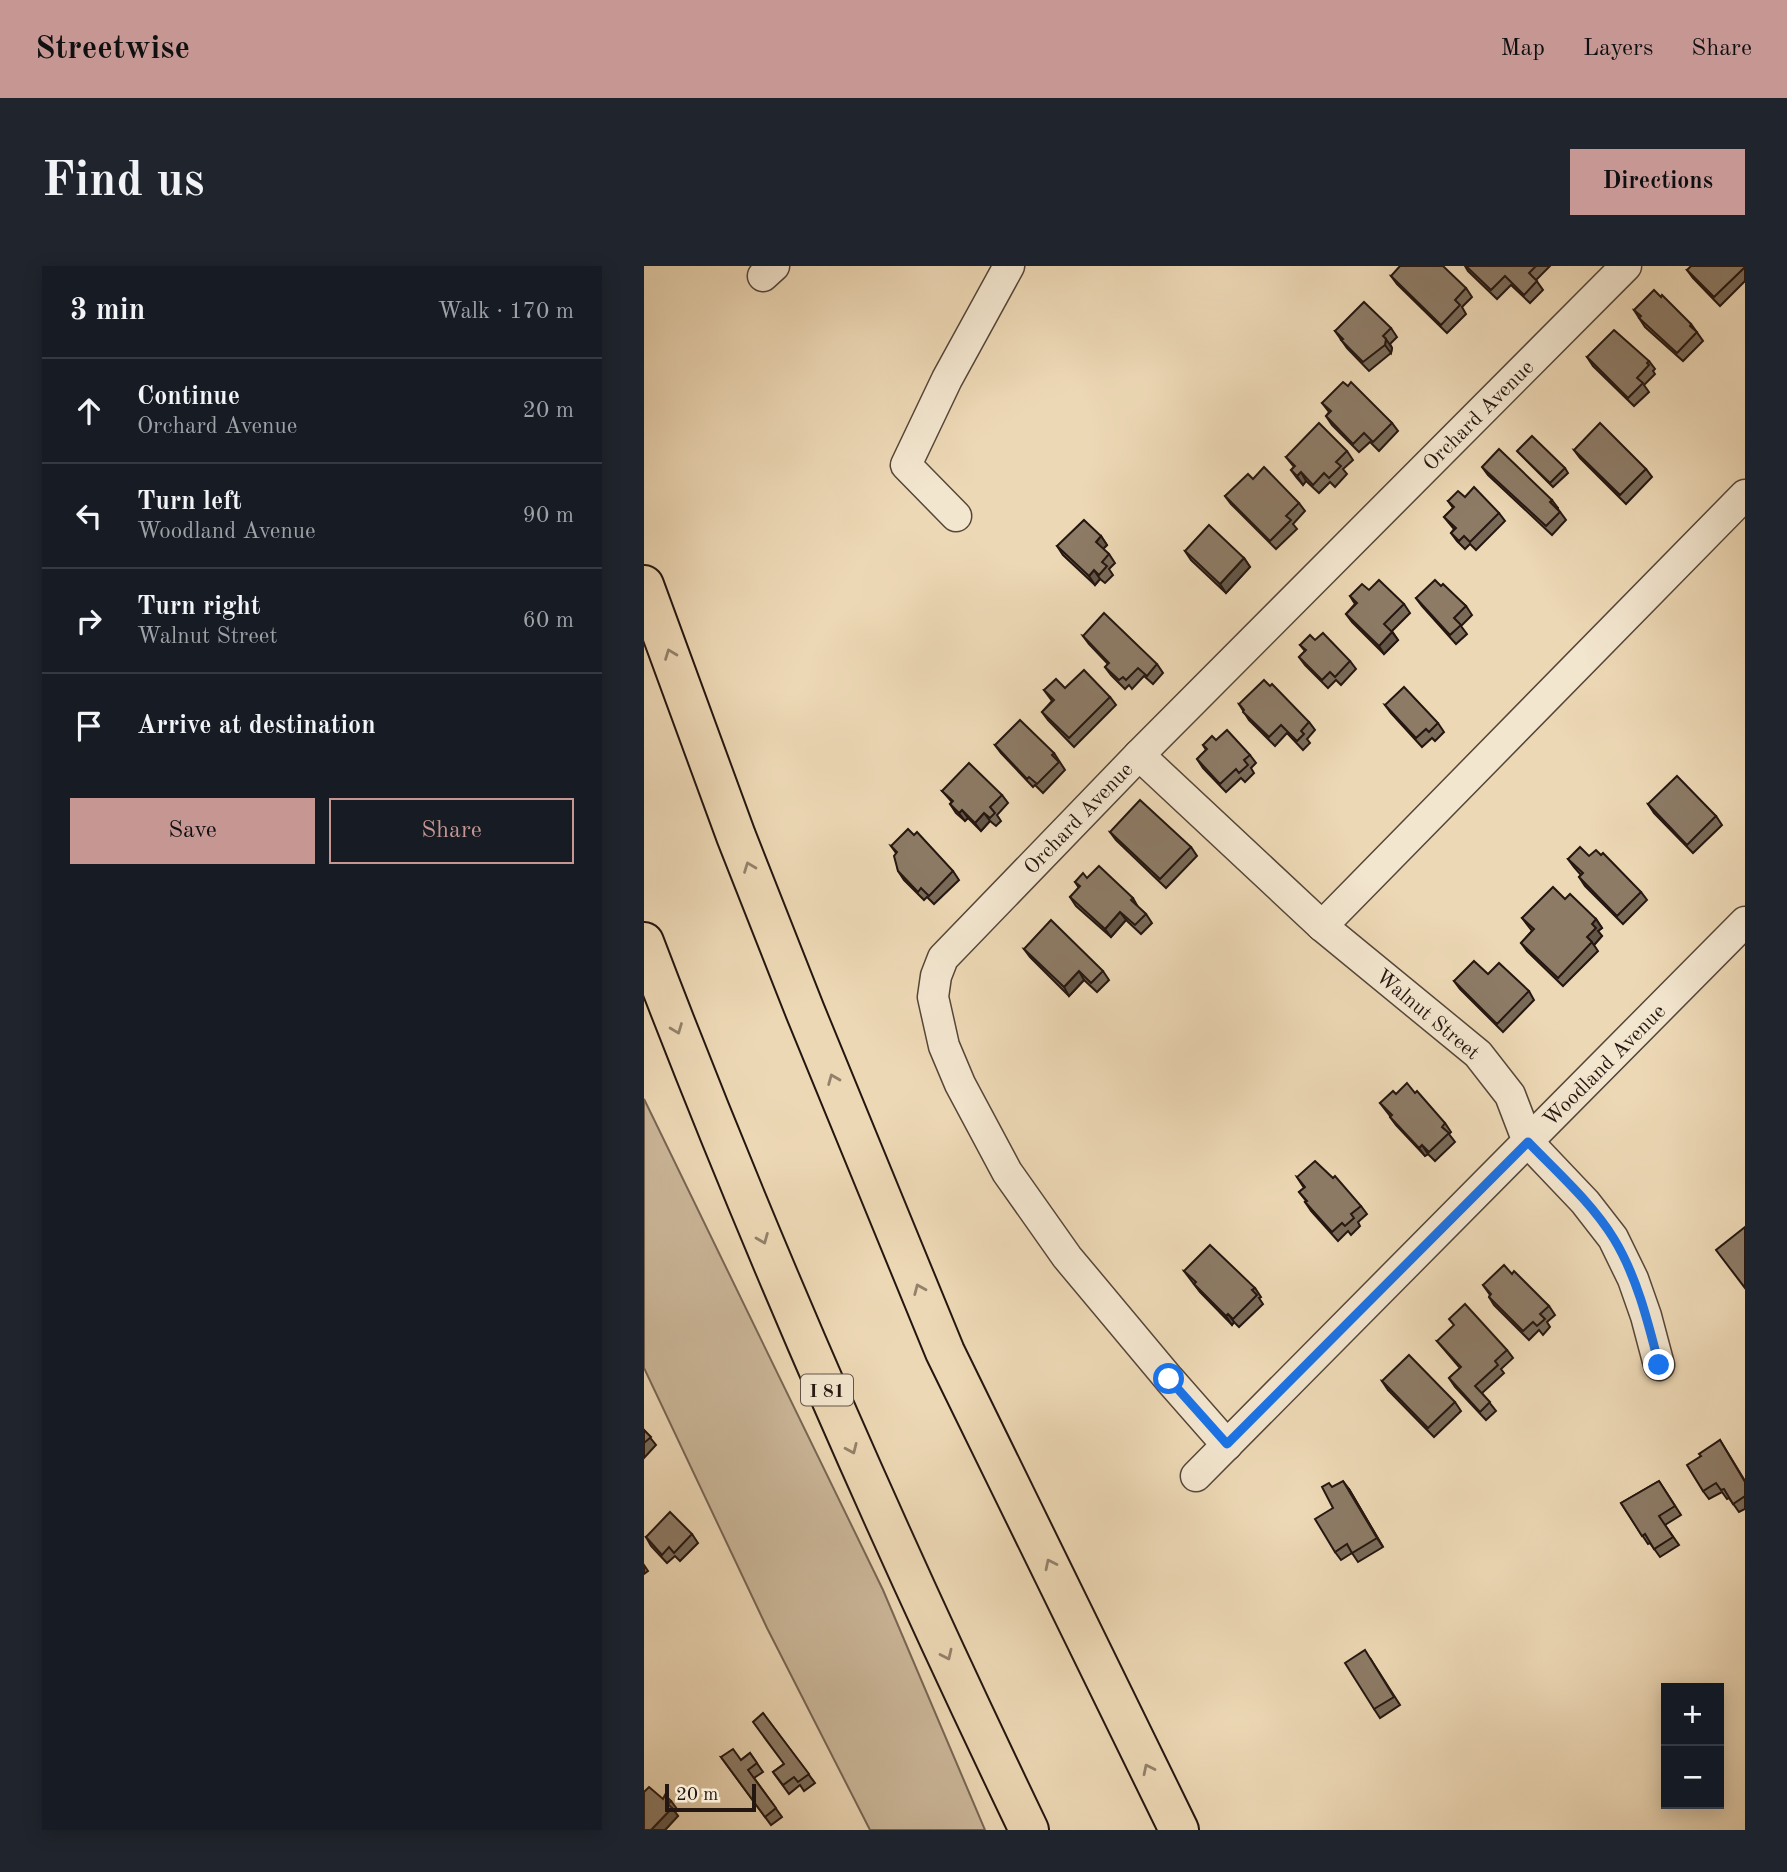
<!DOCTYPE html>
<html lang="en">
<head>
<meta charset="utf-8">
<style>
  :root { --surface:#171b24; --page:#20242c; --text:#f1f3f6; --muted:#9ea1a6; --line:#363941; --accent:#c59692 }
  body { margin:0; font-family:"Old Standard TT",serif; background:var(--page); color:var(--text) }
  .controls { position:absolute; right:21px; bottom:21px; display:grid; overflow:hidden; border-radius:0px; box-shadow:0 4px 18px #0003 }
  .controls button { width:63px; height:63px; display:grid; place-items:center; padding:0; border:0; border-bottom:2px solid var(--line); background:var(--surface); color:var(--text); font:35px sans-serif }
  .scale { position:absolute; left:21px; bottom:18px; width:91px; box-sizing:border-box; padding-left:7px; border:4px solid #241610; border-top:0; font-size:19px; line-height:24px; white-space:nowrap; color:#241610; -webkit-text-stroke:5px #f3e6cf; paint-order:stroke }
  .stop { position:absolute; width:21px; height:21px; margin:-16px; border:5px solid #1a73e8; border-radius:50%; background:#fff }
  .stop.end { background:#1a73e8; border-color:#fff; box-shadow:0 2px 7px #0008 }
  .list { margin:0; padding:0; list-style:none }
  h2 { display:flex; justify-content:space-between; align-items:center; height:91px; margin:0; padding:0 28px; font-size:30px }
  h2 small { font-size:23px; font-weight:400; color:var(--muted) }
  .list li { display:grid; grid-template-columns:46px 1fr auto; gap:21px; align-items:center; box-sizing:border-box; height:105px; padding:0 28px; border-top:2px solid var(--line) }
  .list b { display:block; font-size:26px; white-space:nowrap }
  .list p { margin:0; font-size:23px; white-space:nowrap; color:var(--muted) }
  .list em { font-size:23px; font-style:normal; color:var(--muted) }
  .actions { display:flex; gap:14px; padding:21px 28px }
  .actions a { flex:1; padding:16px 0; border:2px solid var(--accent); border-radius:0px; text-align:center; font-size:24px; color:var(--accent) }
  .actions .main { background:var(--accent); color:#111 }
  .icon { flex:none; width:38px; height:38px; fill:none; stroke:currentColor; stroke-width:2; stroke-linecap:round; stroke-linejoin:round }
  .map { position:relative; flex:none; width:1101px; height:1564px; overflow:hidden; border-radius:0px }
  header { display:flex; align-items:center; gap:42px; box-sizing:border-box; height:98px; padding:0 35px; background:var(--accent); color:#111 }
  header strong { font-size:33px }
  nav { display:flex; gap:38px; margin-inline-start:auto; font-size:24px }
  .intro { display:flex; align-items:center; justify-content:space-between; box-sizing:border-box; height:168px; padding:0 42px }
  h1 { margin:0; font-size:49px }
  .button { padding:18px 32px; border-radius:0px; background:var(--accent); color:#111; font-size:24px; font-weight:700 }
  main { display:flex; gap:42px; padding:0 42px }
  aside { flex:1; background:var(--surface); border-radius:0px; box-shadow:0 4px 18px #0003 }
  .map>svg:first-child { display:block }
  .green { fill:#cbb799; stroke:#786654; stroke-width:2 }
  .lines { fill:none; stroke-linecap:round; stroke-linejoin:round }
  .minor-casing { stroke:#564639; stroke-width:33 }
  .highway-casing { stroke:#241610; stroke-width:42 }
  .minor { stroke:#f3e6cf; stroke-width:30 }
  .highway { stroke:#edd8b5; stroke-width:38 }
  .wall { fill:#796a58; stroke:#241610; stroke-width:2 }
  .shaded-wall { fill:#635647; stroke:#241610; stroke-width:2 }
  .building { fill:#8d7b66; stroke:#241610; stroke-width:2 }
  .oneway { stroke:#93816b }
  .route { stroke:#1a73e8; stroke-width:9 }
  .labels { text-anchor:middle; stroke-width:5; stroke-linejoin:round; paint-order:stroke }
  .shield { fill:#f3e6cf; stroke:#625449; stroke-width:2 }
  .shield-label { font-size:19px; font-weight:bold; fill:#241610 }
  .street-label { font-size:21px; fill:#241610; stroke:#f3e6cf }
</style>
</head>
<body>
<header>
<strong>Streetwise</strong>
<nav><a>Map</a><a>Layers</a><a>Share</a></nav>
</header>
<div class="intro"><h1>Find us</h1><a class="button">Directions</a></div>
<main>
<aside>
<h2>3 min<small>Walk · 170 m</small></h2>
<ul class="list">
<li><svg class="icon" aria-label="ahead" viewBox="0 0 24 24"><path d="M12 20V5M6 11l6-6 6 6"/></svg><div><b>Continue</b><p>Orchard Avenue</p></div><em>20 m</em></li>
<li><svg class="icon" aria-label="left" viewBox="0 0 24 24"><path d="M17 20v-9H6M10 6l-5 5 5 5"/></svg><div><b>Turn left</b><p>Woodland Avenue</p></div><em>90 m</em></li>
<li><svg class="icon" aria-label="right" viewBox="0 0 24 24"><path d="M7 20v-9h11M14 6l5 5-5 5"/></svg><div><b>Turn right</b><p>Walnut Street</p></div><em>60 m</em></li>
<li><svg class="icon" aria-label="arrive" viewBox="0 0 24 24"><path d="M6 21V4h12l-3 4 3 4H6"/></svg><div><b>Arrive at destination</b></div></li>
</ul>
<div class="actions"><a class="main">Save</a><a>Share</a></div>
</aside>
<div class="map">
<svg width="1101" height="1564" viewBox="0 0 1101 1564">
  <rect width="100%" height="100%" fill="#edd8b5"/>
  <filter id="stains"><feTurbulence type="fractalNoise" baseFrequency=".00286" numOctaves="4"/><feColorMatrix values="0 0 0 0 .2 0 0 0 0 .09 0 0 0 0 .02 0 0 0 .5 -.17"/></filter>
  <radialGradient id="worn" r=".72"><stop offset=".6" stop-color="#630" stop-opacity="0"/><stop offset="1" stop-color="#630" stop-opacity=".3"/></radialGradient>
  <polygon class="green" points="0,833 239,1324 341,1564 226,1564 123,1362 0,1102"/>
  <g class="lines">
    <defs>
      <g id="minor">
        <polyline points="119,10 130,0"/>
        <polyline points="312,250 262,199 303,113 365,0"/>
        <polyline points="495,489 678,660 834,788 866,829 884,876 941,936 969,972 989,1013 1002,1050 1015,1099"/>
        <polyline points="678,660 1101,229"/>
        <polyline points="583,1179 525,1113 423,991 363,906 316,818 300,780 289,731 292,710 299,692 495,489 982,0"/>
        <polyline points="552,1210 1101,656"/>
      </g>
      <g id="highway">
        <polyline points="0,319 92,570 161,745 301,1086 535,1564"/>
        <path d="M0,676C115,978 245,1273 385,1564"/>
      </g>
    </defs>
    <use href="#minor" class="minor-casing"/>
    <use href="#highway" class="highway-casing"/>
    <use href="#minor" class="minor"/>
    <use href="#highway" class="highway"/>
  </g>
  <g class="wall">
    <polygon points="821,0 906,0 892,14 899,24 886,37 867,19 853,33 824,5"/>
    <polygon points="1101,1 1101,15 1076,40 1049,12 1043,4"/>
    <polygon points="747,10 822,22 828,31 818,41 822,48 803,67 753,18"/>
    <polygon points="990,44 1047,58 1059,75 1039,95 1001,61"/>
    <polygon points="747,62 753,71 746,78 748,82 747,87 725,105 703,82 691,65"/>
    <polygon points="943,91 1005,95 1011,103 1009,105 1011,108 1000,119 1005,126 990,140 949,100"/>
    <polygon points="704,120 748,157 754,165 735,185 726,176 715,186 688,159 682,150 685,146 678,137"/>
    <polygon points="930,184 1002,203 1008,211 982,238 936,192"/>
    <polygon points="703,185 709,194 699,203 703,208 691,221 686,216 675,227 662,215 659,219 653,212 647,204 650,201 642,191"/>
    <polygon points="873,185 921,202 924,207 909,221"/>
    <polygon points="838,201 914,242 914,243 922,254 908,269 844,209"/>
    <polygon points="609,213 655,237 661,245 649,258 653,263 632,283 587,238 581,230"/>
    <polygon points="821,231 855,247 861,255 832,284 826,278 821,283 813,275 807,267 810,263 800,251 809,242 804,235"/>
    <polygon points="457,270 463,279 459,283 465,288 471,297 465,303 469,309 461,317 456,313 451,319 419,289 413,280"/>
    <polygon points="541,285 600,292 606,301 582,327 547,294"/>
    <polygon points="797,320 822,340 828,349 817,360 823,368 812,378 778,340 772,332"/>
    <polygon points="725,324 760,338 766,347 748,365 754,374 740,388 708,356 702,348 711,338 706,330"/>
    <polygon points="439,370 513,398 519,407 509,418 500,410 488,423 485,419 481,423 467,409 461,401 464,398 445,378"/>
    <polygon points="671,374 706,395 712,403 697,419 692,414 684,422 661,399 655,391 661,385 656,379"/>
    <polygon points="421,422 466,431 472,439 430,481 404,454 398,446 408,435 400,424"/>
    <polygon points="595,438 665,456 671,464 663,473 666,477 659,484 643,467 631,480 605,454"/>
    <polygon points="741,439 794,457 800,466 791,475 788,472 778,481 747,447"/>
    <polygon points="572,474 606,489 612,497 607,502 610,507 601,516 597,512 582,526 559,502 553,493 562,484 559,479"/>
    <polygon points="351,479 410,487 421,504 399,527 391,519 389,521 357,487"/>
    <polygon points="298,525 358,529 364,537 353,549 357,555 352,560 346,555 337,565 324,552 321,555 312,547 306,538 308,536"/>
    <polygon points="1004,538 1072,550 1078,559 1049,587 1010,547"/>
    <polygon points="466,566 547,581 553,590 522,622 472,574"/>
    <polygon points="247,580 309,605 315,614 290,638 283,631 280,634 260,614 254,605 252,587"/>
    <polygon points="945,590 997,626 1003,634 979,658 941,620 935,611 937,609 930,601 924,593"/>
    <polygon points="443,612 489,632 494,641 502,648 508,657 497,668 482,654 467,671 432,640 426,631 435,622 431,616"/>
    <polygon points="921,633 952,653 958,662 954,665 958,670 950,679 954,685 919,720 883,685 877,677 888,665 878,652"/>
    <polygon points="380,683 459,705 465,714 453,726 440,714 425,730 386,691"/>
    <polygon points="844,708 885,725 890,734 859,766 816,723 810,715"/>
    <polygon points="752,828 801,857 807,866 805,868 811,876 791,895 784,888 781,890 752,859 746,851 746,850 736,837"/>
    <polygon points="653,911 717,940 723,948 714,956 716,960 707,969 704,965 694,975 667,945 661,936 662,935 655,926 660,922"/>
    <polygon points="540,1005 611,1022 617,1031 615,1032 619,1038 595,1061 590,1056 588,1059 556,1026"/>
    <polygon points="868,1008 905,1040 911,1049 903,1056 906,1061 899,1069 895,1064 885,1074 850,1039 845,1031 846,1029 839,1019"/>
    <polygon points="793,1075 863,1084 869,1092 857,1103 860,1107 838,1127 852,1145 842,1154 811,1121 805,1112 816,1102"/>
    <polygon points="738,1115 811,1136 817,1145 790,1171 744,1124"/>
    <polygon points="0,1164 12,1179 0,1192"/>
    <polygon points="1076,1174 1101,1215 1101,1243 1095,1246 1085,1232 1083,1233 1078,1226 1065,1233 1059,1225 1057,1190"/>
    <polygon points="1015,1215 1037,1249 1021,1259 1035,1279 1016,1291 1006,1277 1004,1278 977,1237"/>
    <polygon points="688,1221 705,1223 739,1281 714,1296 708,1287 697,1294 691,1286"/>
    <polygon points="48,1268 54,1277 36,1295 31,1290 23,1297 7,1280 2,1271"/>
    <polygon points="0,1299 4,1305 0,1308"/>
    <polygon points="726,1392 756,1439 736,1452 730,1443"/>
    <polygon points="119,1447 171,1517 160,1525 156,1519 145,1528 129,1506 140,1498"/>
    <polygon points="106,1487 119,1506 110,1512 138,1551 127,1559 77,1491 97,1494"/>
    <polygon points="19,1533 27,1535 33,1543 31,1546 34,1550 21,1564 0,1564"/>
  </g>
  <g class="shaded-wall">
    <polygon points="742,73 748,82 747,87 741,79"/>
    <polygon points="657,206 662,215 659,219 653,210"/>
    <polygon points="908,234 914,242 912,245 906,236"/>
    <polygon points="457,270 463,279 458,284 452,276"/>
    <polygon points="600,292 606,301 582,327 576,318"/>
    <polygon points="450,304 456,313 451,319 445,310"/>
    <polygon points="748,366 754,374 740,388 735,380"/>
    <polygon points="318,544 324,552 321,555 315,547"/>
    <polygon points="340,547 346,555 337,565 331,557"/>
    <polygon points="476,646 482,654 467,671 461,663"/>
    <polygon points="952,653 958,662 954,665 958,670 950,679 943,671 948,658"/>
    <polygon points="435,705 440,714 425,730 420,721"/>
    <polygon points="778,879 784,888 781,890 775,882"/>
    <polygon points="584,1048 590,1056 588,1059 582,1050"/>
    <polygon points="699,1215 705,1223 739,1281 733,1272"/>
    <polygon points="28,1542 34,1550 21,1564 7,1564"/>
  </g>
  <g class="building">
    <polygon points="756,0 799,0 822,22 811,34 816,39 797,59 747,10"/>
    <polygon points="822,0 892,0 885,7 893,15 880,29 861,10 847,24"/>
    <polygon points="1047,0 1100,0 1101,1 1070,31 1043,4"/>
    <polygon points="1010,24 1017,31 1018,29 1047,58 1046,60 1053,66 1033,87 995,52 997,50 990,44"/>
    <polygon points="720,36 747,62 739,70 742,73 741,79 719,96 697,74 699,73 691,65"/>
    <polygon points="970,64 1005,95 1003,97 1005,99 993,112 999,117 984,132 943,91"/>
    <polygon points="699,116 704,120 707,116 748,157 729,176 720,167 709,178 682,150 687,145 678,137"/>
    <polygon points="675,157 703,185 692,196 697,200 685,212 680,207 669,219 657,206 653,210 647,204 651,200 642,191"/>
    <polygon points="956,157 1002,203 976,229 930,184"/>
    <polygon points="888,170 921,202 906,217 873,185"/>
    <polygon points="855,183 908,234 906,236 916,246 902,260 838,201"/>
    <polygon points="620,201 655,237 642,250 647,254 626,275 581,230 604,208 609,213"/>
    <polygon points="830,221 855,247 826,276 820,270 815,275 807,267 812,262 800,251 810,241 804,235 814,225 821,231"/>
    <polygon points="440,254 457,270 452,276 465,288 458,296 463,300 455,309 450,304 445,310 413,280"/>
    <polygon points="565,259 600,292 576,318 541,285"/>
    <polygon points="735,314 760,338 740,358 748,366 735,380 702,348 713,337 706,330 718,318 725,324"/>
    <polygon points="791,314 797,320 799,318 822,340 810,352 817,359 806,369 772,332"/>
    <polygon points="460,347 513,398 503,410 494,402 482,414 479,411 475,414 461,401 465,397 439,370"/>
    <polygon points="679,367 706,395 691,411 686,406 678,414 655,391 662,384 656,379 666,369 671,374"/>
    <polygon points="440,404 466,431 425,472 398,446 410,434 400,424 412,413 421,422"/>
    <polygon points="620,414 626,420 628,418 665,456 657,465 660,468 653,475 637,459 625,471 599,446 600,444 595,438"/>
    <polygon points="760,421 794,457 785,466 782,463 772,472 741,439"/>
    <polygon points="376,454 410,487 408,489 415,496 393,518 385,511 383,513 351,479"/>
    <polygon points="583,464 606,489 600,494 604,499 595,507 592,503 576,518 553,493 563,483 559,479 568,470 572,474"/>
    <polygon points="325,497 358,529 346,541 351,547 346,552 340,547 331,557 318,544 315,547 306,538 309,535 298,525"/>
    <polygon points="1033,510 1072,550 1043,579 1004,538"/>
    <polygon points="496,534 547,581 516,613 466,566"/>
    <polygon points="264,563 270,569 273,566 309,605 285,630 277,622 274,626 254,605 250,590 253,586 247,580"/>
    <polygon points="936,581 945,590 952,584 957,589 959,587 997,626 973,650 935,611 939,607 924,593"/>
    <polygon points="455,600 489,632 487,634 502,648 491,659 476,646 461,663 426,631 436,620 431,616 439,607 443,612"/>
    <polygon points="909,621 921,633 926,628 952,653 948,658 952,662 943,671 948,676 914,712 877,677 890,663 878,652"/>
    <polygon points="407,654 459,705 447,717 435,705 420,721 380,683"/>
    <polygon points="830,695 844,708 855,697 885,725 853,758 810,715"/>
    <polygon points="763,817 771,827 773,825 801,857 798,861 805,867 785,886 778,879 775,882 746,851 748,849 736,837 749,825 752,828"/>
    <polygon points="671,895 689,912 691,910 717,940 707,948 710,952 701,960 698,957 688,966 661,936 663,935 655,926 661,921 653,911"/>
    <polygon points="1101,961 1101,1022 1072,984"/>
    <polygon points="566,979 611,1022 608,1024 613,1029 589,1053 584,1048 582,1050 550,1018 552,1016 540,1005"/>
    <polygon points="860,999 868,1008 870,1005 905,1040 896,1048 901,1053 893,1060 889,1056 879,1065 845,1031 847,1028 839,1019"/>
    <polygon points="821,1038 863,1084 851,1095 854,1099 831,1120 846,1136 836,1146 805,1112 817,1101 793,1075 810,1059 805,1053"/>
    <polygon points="765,1089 811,1136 784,1162 738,1115"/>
    <polygon points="0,1164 7,1171 0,1177"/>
    <polygon points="1076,1174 1101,1216 1101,1230 1089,1238 1080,1223 1077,1224 1072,1217 1059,1225 1043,1199 1057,1190 1055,1188"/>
    <polygon points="699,1215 733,1272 708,1287 703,1278 691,1286 671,1253 689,1242 678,1221 685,1217 688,1221"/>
    <polygon points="1015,1215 1031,1240 1015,1250 1029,1271 1010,1283 1001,1268 998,1270 977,1237"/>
    <polygon points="26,1246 48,1268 30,1287 25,1281 18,1289 2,1271"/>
    <polygon points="721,1384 750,1431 730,1443 701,1397"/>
    <polygon points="119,1447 165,1508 154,1516 150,1511 139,1519 129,1506 140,1498 109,1456"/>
    <polygon points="89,1483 97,1494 106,1487 113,1497 104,1504 132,1542 121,1551 77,1491"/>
    <polygon points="5,1521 19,1533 21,1529 27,1535 24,1538 28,1542 7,1564 0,1564 0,1526"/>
  </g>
  <defs><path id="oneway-chevron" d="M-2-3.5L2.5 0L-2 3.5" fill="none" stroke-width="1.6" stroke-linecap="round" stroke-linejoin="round" transform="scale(1.75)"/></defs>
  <g class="oneway">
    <use href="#oneway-chevron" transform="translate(26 388) rotate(-111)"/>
    <use href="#oneway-chevron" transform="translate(105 601) rotate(-111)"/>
    <use href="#oneway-chevron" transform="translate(33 763) rotate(69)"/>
    <use href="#oneway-chevron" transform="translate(189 813) rotate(-112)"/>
    <use href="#oneway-chevron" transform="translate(119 973) rotate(68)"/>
    <use href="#oneway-chevron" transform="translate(275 1023) rotate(-113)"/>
    <use href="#oneway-chevron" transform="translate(208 1183) rotate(66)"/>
    <use href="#oneway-chevron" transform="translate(406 1298) rotate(-116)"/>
    <use href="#oneway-chevron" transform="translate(303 1389) rotate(65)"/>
    <use href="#oneway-chevron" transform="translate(504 1503) rotate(-116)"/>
  </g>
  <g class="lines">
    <path class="route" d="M525,1113L583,1178L884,876C913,906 948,937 970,973C993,1011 1004,1056 1015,1099"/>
  </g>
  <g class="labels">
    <rect class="shield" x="157" y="1108.5" width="52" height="31" rx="5"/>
    <g class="shield-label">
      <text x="183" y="1131">I 81</text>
    </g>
    <g class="street-label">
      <text transform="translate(834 149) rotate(-45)" y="7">Orchard Avenue</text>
      <text transform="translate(434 552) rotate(-46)" y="7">Orchard Avenue</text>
      <text transform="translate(784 748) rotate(40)" y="7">Walnut Street</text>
      <text transform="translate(960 799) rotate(-45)" y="7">Woodland Avenue</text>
    </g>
  </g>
  <rect width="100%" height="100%" filter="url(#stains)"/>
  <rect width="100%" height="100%" fill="url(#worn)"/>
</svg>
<div class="controls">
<button>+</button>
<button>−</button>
</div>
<div class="scale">20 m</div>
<div class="stop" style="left:525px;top:1113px"></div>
<div class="stop end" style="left:1015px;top:1099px"></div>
</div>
</main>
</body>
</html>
